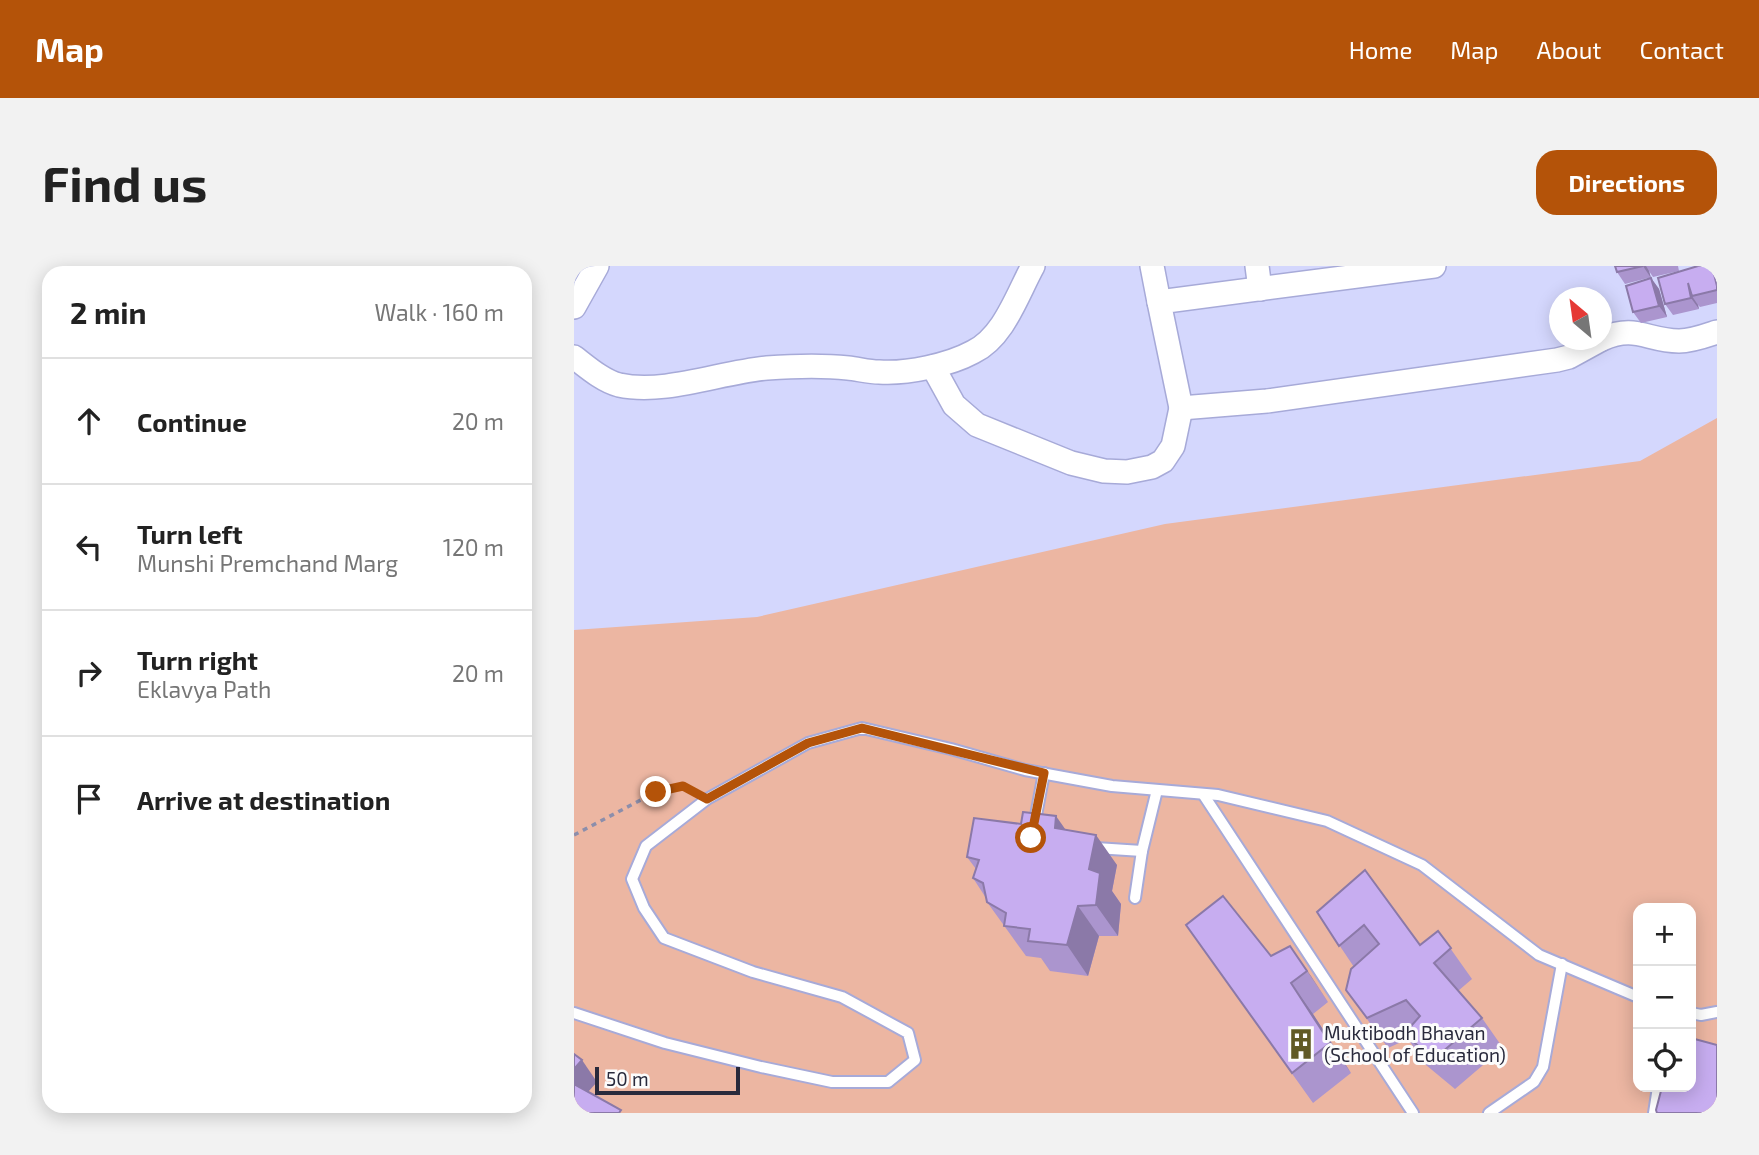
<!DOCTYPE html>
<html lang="en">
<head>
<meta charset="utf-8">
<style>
  :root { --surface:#fff; --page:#f2f2f2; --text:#222; --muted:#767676; --line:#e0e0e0; --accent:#b45309 }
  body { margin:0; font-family:"Exo 2",sans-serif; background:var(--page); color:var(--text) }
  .controls { position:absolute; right:21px; bottom:21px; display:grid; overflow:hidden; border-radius:14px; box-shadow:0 4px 18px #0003 }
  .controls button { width:63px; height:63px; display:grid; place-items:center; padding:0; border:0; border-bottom:2px solid var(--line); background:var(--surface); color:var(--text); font:35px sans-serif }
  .compass { position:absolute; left:975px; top:21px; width:63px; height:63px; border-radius:50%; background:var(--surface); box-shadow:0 4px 18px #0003; rotate:331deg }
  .scale { position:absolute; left:21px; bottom:18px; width:145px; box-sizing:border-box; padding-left:7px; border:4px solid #292a3c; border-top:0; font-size:19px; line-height:24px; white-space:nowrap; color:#292a3c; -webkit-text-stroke:5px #fcfcfc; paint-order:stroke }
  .stop { position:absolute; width:21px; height:21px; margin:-16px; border:5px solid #b45309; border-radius:50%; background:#fff }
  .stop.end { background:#b45309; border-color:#fff; box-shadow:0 2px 7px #0008 }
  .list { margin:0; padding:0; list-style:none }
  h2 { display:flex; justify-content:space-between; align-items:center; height:91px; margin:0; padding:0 28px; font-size:30px }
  h2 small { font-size:23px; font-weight:400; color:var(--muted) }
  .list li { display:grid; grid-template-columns:46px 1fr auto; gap:21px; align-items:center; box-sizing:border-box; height:126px; padding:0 28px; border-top:2px solid var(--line) }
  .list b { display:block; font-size:26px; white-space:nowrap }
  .list p { margin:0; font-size:23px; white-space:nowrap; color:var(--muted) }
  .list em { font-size:23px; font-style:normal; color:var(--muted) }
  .icon { flex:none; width:38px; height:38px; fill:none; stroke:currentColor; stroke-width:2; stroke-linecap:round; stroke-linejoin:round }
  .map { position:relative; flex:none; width:1143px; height:847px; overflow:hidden; border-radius:21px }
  header { display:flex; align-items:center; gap:42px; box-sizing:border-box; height:98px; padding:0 35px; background:var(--accent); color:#fff }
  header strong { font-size:33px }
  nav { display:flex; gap:38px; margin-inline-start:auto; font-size:24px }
  .intro { display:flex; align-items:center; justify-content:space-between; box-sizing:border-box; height:168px; padding:0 42px }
  h1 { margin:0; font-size:49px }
  .button { padding:18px 32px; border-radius:21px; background:var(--accent); color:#fff; font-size:24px; font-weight:700 }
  main { display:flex; gap:42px; padding:0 42px }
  aside { flex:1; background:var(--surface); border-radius:21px; box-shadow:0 4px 18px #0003 }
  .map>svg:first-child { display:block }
  .green { fill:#ecb6a2; fill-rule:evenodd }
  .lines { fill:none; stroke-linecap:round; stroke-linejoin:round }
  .lane-casing { stroke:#a7aad8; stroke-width:14 }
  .street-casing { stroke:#a7aad8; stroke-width:26 }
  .path { stroke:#8c8eab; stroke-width:3.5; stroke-dasharray:5 5; stroke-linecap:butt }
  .lane { stroke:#fff; stroke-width:10 }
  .street { stroke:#fff; stroke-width:23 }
  .wall { fill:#ab95ce }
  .shaded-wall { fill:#8b79a8 }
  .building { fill:#c7adf0; stroke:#8b79a8; stroke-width:2 }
  .route { stroke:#b45309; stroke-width:9 }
  .labels { text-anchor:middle; stroke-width:6; stroke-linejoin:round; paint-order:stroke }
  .poi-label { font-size:19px; fill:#292a3c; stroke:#fcfcfc; text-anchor:start }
</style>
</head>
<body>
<header>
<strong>Map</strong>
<nav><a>Home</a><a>Map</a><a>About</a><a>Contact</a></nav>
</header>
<div class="intro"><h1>Find us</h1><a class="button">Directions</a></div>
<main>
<aside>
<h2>2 min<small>Walk · 160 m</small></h2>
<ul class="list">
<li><svg class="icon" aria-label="ahead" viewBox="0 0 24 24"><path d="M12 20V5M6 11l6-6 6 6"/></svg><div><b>Continue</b></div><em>20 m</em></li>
<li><svg class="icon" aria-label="left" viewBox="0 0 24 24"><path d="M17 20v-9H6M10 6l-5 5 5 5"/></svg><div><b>Turn left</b><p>Munshi Premchand Marg</p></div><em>120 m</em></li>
<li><svg class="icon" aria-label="right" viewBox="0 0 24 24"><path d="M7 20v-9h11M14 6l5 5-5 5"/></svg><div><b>Turn right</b><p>Eklavya Path</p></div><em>20 m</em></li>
<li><svg class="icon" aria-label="arrive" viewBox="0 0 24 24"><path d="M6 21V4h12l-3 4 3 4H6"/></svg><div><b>Arrive at destination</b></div></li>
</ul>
</aside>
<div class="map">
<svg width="1143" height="847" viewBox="0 0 1143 847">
  <rect width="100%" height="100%" fill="#d4d7fd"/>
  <path class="green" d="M1143,152V847H0V364L183,351L591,258L1066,195ZM1064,642H1117V821H1064Z"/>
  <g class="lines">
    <defs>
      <g id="lane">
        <polyline points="629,528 839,847"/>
        <polyline points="460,560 470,507"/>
        <polyline points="522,582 568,585 583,524"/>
        <polyline points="561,632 568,585"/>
        <polyline points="0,747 91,777 187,801 258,816 314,816 341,794 334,767 268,731 179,706 90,672 70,642 58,613 72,580 133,533 234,477 288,462 377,483 451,504 538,520 644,529 753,555 848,599 965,689 1064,731"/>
        <polyline points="1117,747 1127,749 1143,746"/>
        <polyline points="915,847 960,816 969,801 988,698"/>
        <polyline points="1080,847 1084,821"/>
      </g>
      <g id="street">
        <polyline points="578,0 585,36"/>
        <polyline points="683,0 686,23"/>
        <polyline points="860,0 585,36 607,142 693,135 983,94 995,91 1026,74"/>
        <polyline points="0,41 23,0"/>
        <path d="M1028,73C1062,58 1073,75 1105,75C1118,75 1131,70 1143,66"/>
        <path d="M0,91C13,101 29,115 45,119C91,129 147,106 193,102C220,100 247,99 274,102C284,103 295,106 305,106C333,108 375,99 399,86C430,71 443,29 459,0"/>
        <polyline points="359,101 380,139 403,159 497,197 530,205 553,206 578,201 589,195 599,180 607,142"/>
      </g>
    </defs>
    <use href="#lane" class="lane-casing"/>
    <use href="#street" class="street-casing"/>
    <polyline class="path" points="0,569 82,526 109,520 118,525"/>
    <use href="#lane" class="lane"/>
    <use href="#street" class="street"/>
  </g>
  <g class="wall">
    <polygon points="1041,0 1104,0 1105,5 1079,11 1075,5 1077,12 1085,23 1093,51 1067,57 1059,46 1074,12 1051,18 1043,6"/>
    <polygon points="1143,0 1143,37 1126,41 1124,39 1125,43 1099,49 1091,38"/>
    <polygon points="491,564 543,599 538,625 547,638 544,670 525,670 514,710 476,705 467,692 452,690 413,636 412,632 399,612 402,603 393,591"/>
    <polygon points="791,604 846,679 864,665 898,713 884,725 908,752 929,782 881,823 852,799 834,773 814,782 772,724 780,701 743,646"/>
    <polygon points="612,659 697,690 716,680 754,736 739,748 777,807 739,837"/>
  </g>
  <g class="shaded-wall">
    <polygon points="1069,0 1072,0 1075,5 1077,12"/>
    <polygon points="1138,0 1139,0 1143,5 1143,20"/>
    <polygon points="1077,12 1085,23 1093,51 1085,40"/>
    <polygon points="1114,17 1118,30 1124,39 1125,43 1117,32"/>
    <polygon points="482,550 503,580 481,562"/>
    <polygon points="522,569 543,599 538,625 547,638 544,670 522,639 515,603"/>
    <polygon points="504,640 525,670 514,710 493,679"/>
    <polygon points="716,680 737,710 754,736 733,705"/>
    <polygon points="717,717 739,748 777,807 756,777"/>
    <polygon points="8,794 23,816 6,835 0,826 0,803"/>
  </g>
  <g class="building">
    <polygon points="1041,0 1069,0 1043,6"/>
    <polygon points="1124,0 1138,0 1143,20 1143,24 1118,30 1114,17 1117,32 1091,38 1084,12"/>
    <polygon points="1140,0 1143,0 1143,11"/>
    <polygon points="1077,12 1085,40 1059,46 1052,20"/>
    <polygon points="449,546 482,550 481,562 522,569 515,603 526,607 522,639 504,640 493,679 454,675 456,663 430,660 432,647 413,636 409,617 399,612 405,594 393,591 400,552 447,558"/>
    <polygon points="791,604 846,679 864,665 877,682 860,697 908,752 860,793 830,768 846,750 832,734 793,752 772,724 777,703 805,678 790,659 765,680 743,646"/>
    <polygon points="649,630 697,690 716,680 733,705 717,717 756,777 718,807 612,659"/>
    <polygon points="1117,772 1143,779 1143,847 1083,847 1082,844 1088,821 1117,821"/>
    <polygon points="0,788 8,794 0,803"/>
    <polygon points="0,818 47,844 45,847 0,847"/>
  </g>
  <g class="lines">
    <polyline class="route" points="82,526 109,520 133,533 234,477 288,462 470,507 457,572"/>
  </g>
  <defs>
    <symbol id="building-bare" viewBox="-9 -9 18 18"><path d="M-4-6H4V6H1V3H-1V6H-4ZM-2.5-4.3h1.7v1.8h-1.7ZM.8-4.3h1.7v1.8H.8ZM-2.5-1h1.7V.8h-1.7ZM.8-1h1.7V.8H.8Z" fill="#605925" stroke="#fcfcfc" stroke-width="2.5" paint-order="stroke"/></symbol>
  </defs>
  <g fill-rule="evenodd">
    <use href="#building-bare" x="705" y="756" width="44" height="44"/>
  </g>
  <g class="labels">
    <g class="poi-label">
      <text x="750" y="774">Muktibodh Bhavan<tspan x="750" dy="22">(School of Education)</tspan></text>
    </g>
  </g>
</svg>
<div class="controls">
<button>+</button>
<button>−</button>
<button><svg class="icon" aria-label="locate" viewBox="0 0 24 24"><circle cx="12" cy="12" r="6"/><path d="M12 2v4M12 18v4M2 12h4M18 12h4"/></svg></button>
</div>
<svg class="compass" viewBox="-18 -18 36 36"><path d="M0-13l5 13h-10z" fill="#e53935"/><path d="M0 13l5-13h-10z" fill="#767676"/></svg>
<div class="scale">50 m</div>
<div class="stop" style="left:457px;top:572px"></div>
<div class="stop end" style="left:82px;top:526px"></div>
</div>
</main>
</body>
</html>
